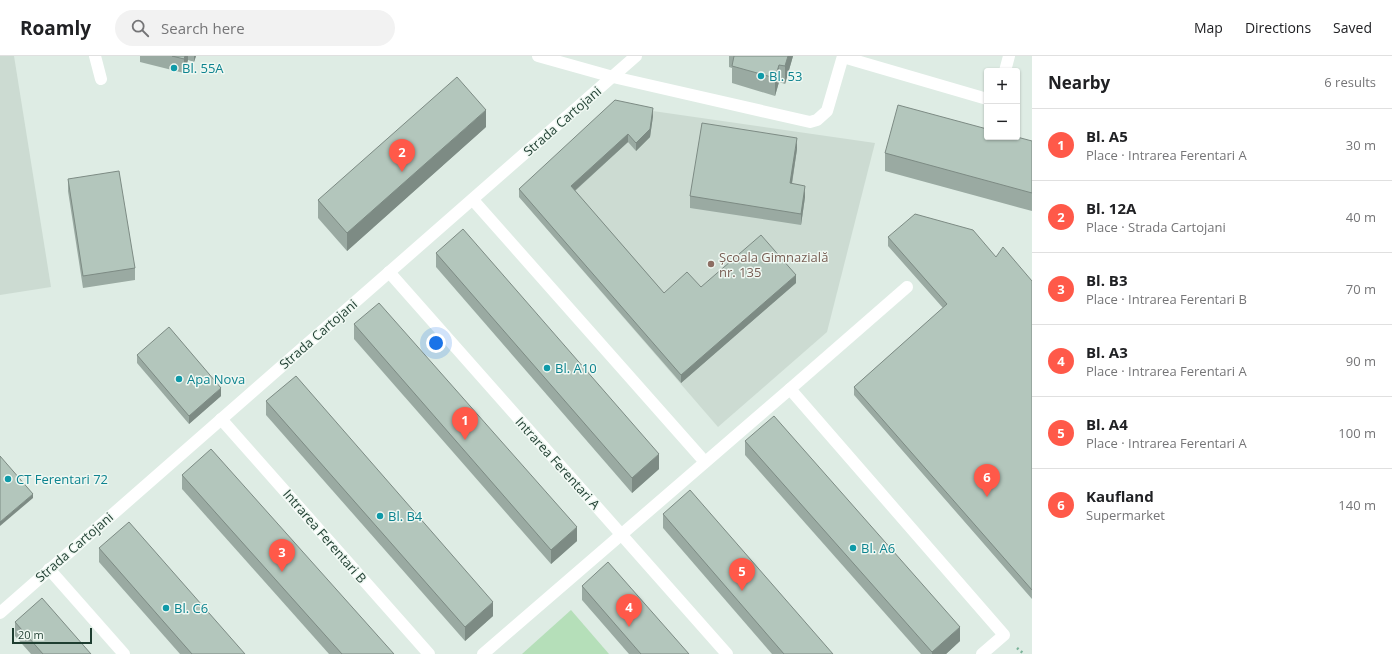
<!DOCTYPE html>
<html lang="en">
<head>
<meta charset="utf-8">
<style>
  :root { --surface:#fff; --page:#f2f2f2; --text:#202124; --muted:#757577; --line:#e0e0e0; --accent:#ff5949 }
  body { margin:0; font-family:"Open Sans",sans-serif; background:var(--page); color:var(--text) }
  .controls { position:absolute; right:12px; top:12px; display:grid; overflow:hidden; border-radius:4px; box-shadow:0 1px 3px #0004 }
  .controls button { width:36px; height:36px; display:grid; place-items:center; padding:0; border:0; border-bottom:1px solid var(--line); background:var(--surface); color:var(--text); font:20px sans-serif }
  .scale { position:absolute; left:12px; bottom:10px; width:80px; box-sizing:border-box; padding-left:4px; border:2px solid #1e3d30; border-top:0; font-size:11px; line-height:14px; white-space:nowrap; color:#1e3d30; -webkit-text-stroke:3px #eff8f2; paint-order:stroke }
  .you { position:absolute; left:436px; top:287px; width:14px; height:14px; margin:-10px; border:3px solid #fff; border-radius:50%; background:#1a73e8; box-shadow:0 0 0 6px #1a73e833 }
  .badge { display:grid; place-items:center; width:26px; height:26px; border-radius:50%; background:var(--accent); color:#fff; font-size:13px; font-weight:700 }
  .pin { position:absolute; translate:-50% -33px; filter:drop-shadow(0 1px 2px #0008) }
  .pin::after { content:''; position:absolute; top:21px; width:14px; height:12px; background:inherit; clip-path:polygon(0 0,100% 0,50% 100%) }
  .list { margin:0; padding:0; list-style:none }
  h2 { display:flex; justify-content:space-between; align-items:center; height:52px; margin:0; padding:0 16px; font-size:17px }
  h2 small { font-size:13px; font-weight:400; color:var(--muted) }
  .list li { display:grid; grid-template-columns:26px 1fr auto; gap:12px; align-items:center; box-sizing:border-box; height:72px; padding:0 16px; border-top:1px solid var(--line) }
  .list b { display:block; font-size:15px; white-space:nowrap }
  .list p { margin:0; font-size:13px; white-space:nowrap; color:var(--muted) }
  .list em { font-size:13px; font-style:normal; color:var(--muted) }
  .icon { flex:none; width:22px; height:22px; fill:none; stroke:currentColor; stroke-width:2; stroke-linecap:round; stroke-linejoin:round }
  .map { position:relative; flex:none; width:1032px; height:598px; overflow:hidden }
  header { display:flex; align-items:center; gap:24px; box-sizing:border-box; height:56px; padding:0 20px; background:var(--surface); border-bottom:1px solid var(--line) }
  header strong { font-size:19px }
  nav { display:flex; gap:22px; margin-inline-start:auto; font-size:14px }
  .search { width:280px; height:36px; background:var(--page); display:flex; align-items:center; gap:10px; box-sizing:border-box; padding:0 14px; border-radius:22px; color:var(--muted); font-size:15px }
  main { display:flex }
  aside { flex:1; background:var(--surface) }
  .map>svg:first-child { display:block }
  .built { fill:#ccdbd2 }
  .green { fill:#b5dfb9 }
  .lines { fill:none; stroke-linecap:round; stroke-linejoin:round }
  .path { stroke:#7bb399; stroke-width:2.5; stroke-dasharray:2 3; stroke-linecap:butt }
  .service { stroke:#fff; stroke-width:12 }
  .minor { stroke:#fff; stroke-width:12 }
  .wall { fill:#9aaaa2 }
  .shaded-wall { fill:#7d8b84 }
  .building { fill:#b3c6bc; stroke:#7d8b84 }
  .culture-dot { fill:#0f9aa8; stroke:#eff8f2; stroke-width:1.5 }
  .education-dot { fill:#8d6e63; stroke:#eff8f2; stroke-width:1.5 }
  .labels { text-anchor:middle; stroke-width:3; stroke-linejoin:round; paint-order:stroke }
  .culture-label { font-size:13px; fill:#0d838f; stroke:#eff8f2; text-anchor:start }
  .street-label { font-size:13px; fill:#1e3d30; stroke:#eff8f2 }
  .education-label { font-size:13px; fill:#785e54; stroke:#eff8f2; text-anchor:start }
</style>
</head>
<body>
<header>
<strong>Roamly</strong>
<div class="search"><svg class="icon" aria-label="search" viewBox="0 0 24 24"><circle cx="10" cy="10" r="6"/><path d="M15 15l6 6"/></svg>Search here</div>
<nav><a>Map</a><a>Directions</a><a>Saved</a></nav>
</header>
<main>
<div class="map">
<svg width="1032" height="598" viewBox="0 0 1032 598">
  <rect width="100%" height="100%" fill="#deece4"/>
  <g class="built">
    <polygon points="0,0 14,0 51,231 0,239"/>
    <polygon points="618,50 875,87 827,276 718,371 519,141"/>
  </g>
  <polygon class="green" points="571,554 609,598 522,598"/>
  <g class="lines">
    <polyline class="path" points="1017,592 1024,598"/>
    <g class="service">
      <polyline points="95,0 101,23"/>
      <polyline points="538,0 613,21 810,66 817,64 827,55 843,0"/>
      <polyline points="843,1 987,43"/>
      <polyline points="1005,15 1009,0"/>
      <polyline points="790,333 907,231"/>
    </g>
    <g class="minor">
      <polyline points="473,144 705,406"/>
      <polyline points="389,216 727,598"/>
      <polyline points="221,363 429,598"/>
      <polyline points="49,513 124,598"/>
      <polyline points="0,557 636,0"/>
      <polyline points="483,598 790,333 1004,579 982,598"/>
    </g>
  </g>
  <g class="wall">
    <polygon points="140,0 196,0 194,6 188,4 184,17 140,6"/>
    <polygon points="729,0 793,0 785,28 779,26 775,40 732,27 732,12 729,11"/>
    <polygon points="653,60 650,81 636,95 628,86 575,135 664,237 701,231 796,227 681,327 519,141 519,133"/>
    <polygon points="486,71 347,195 318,162 318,144"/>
    <polygon points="1032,85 1032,155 885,115 885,97"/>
    <polygon points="797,93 792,128 805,141 801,169 690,152 690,140"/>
    <polygon points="68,123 135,212 135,224 83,232 68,135"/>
    <polygon points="888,181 996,201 1032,225 1032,543 854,339 854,331 943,252 888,190"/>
    <polygon points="436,197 659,413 632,437 436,211"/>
    <polygon points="354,268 577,485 551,508 354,283"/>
    <polygon points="137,299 221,340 189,368 137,307"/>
    <polygon points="266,345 493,560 465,585 266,359"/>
    <polygon points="745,385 960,585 946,598 921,598 745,399"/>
    <polygon points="182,419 394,598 329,598 182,433"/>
    <polygon points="663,458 833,598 772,598 663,472"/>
    <polygon points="99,492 245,598 180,598 99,506"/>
    <polygon points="582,530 689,598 629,598 582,544"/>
    <polygon points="15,566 91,598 31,598 15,580"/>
  </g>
  <g class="shaded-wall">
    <polygon points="185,0 188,0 188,4 184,17 184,3"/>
    <polygon points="194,0 196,0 194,6"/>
    <polygon points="788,0 793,0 785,28 785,10"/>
    <polygon points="779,9 779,26 775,40 775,22"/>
    <polygon points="653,52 653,60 650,81 636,95 636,87"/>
    <polygon points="486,54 486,71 347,195 347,177"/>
    <polygon points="628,78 628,86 571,138 571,130"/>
    <polygon points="797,82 797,93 790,139 790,127"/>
    <polygon points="805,130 805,141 801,169 801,158"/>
    <polygon points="796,219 796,227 681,327 681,319"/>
    <polygon points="221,332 221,340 189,368 189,360"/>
    <polygon points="659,398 659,413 632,437 632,422"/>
    <polygon points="33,438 33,442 0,470 0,466"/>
    <polygon points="577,471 577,485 551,508 551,494"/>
    <polygon points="493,546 493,560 465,585 465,571"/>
    <polygon points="960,571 960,585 946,598 932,598 932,596"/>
  </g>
  <g class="building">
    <polygon points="172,0 185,0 184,3"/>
    <polygon points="734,0 788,0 785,10 779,9 775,22 732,10"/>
    <polygon points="457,21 486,54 347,177 318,144"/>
    <polygon points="615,44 653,52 650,73 636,87 628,78 571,130 664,237 687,216 701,231 761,179 796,219 681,319 519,133"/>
    <polygon points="898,49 987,73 987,81 1017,81 1032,85 1032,137 885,97"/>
    <polygon points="702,67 797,82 790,127 805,130 801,158 690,140"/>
    <polygon points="119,115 135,212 83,220 68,123"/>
    <polygon points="915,158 973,174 996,201 1003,191 1032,225 1032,534 854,331 947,248 888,181"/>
    <polygon points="463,173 659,398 632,422 436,197"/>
    <polygon points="379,247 577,471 551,494 354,268"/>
    <polygon points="169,271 221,332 189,360 137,299"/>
    <polygon points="296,320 493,546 465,571 266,345"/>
    <polygon points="774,360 960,571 932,596 745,385"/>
    <polygon points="211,393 394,598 342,598 182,419"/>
    <polygon points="0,400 33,438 0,466"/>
    <polygon points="690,434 833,598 784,598 663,458"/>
    <polygon points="129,466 245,598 192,598 99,492"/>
    <polygon points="608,506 689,598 641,598 582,530"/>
    <polygon points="42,542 91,598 43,598 15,566"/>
  </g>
  <g class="culture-dot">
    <circle cx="174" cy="12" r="4"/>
    <circle cx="761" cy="20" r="4"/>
    <circle cx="547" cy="312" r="4"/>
    <circle cx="179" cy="323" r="4"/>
    <circle cx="8" cy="423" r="4"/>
    <circle cx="380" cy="460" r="4"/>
    <circle cx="853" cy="492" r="4"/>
    <circle cx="166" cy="552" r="4"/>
  </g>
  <circle class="education-dot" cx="711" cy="208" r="4"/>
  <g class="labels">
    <g class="culture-label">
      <text x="182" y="17">Bl. 55A</text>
      <text x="769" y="25">Bl. 53</text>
      <text x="555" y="317">Bl. A10</text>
      <text x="187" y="328">Apa Nova</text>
      <text x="16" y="428">CT Ferentari 72</text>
      <text x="388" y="465">Bl. B4</text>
      <text x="861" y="497">Bl. A6</text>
      <text x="174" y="557">Bl. C6</text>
    </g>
    <g class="street-label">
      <text transform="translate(562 65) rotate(-41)" y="5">Strada Cartojani</text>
      <text transform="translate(318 278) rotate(-41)" y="5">Strada Cartojani</text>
      <text transform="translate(558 407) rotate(48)" y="5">Intrarea Ferentari A</text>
      <text transform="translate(325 480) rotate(49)" y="5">Intrarea Ferentari B</text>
      <text transform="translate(74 491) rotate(-41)" y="5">Strada Cartojani</text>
    </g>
    <g class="education-label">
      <text x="719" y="206">Școala Gimnazială<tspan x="719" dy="15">nr. 135</tspan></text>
    </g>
  </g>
</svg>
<div class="controls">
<button>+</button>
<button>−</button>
</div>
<div class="scale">20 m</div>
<div class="you"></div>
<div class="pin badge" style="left:465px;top:384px">1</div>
<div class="pin badge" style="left:402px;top:116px">2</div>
<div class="pin badge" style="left:282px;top:516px">3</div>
<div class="pin badge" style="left:629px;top:571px">4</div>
<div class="pin badge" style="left:742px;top:535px">5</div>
<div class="pin badge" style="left:987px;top:441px">6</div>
</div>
<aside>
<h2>Nearby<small>6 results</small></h2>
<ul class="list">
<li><span class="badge">1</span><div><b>Bl. A5</b><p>Place · Intrarea Ferentari A</p></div><em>30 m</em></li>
<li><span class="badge">2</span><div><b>Bl. 12A</b><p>Place · Strada Cartojani</p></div><em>40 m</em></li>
<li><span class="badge">3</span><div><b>Bl. B3</b><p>Place · Intrarea Ferentari B</p></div><em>70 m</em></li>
<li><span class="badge">4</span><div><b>Bl. A3</b><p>Place · Intrarea Ferentari A</p></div><em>90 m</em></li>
<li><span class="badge">5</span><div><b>Bl. A4</b><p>Place · Intrarea Ferentari A</p></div><em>100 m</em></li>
<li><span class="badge">6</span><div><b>Kaufland</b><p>Supermarket</p></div><em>140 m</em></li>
</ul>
</aside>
</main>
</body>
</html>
